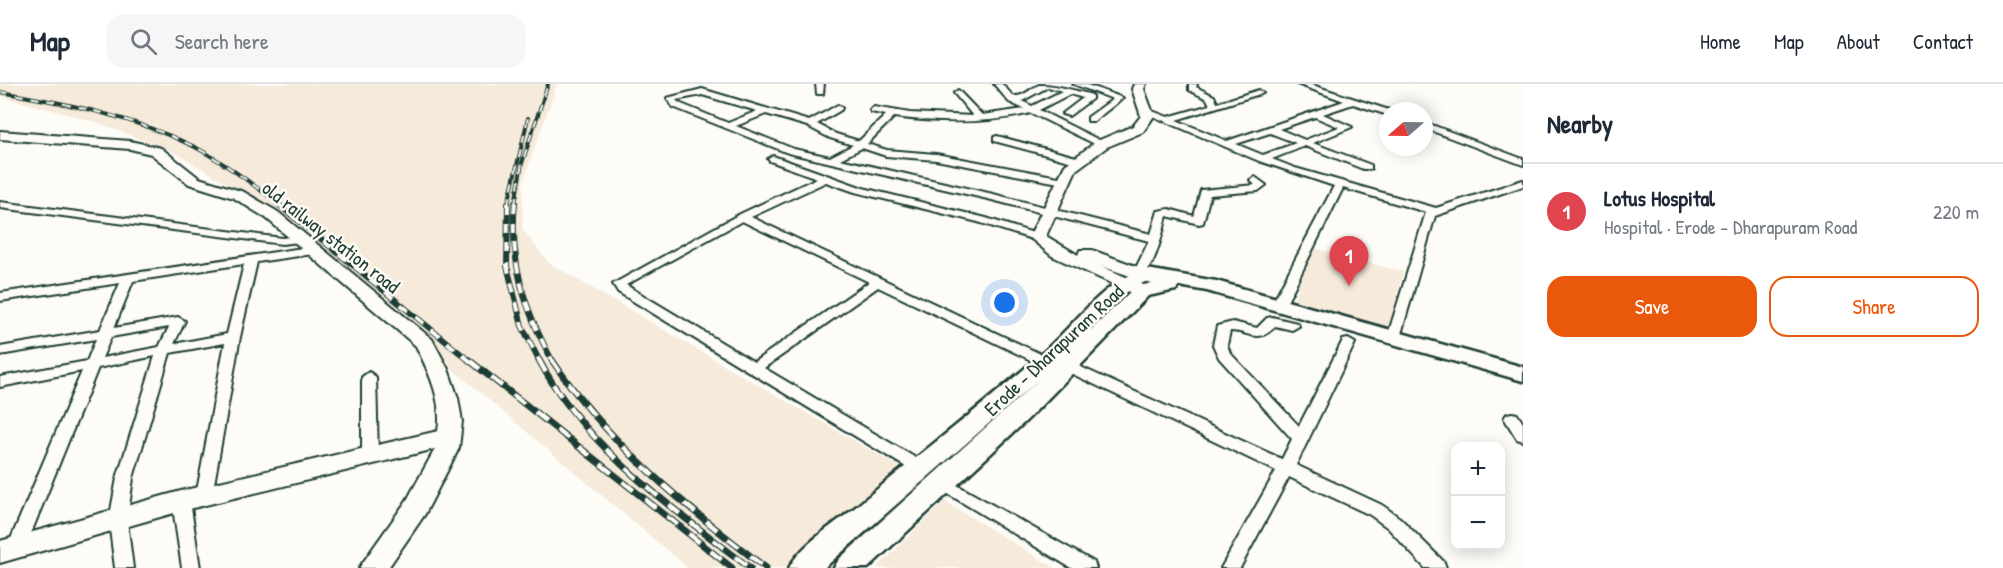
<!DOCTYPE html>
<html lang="en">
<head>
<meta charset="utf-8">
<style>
  :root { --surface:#fff; --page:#f6f6f7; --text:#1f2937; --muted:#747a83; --line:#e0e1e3; --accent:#ea580c }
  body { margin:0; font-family:"Patrick Hand",sans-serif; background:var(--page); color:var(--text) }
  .controls { position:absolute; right:18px; bottom:18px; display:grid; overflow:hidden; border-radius:12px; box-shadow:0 3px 15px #0003 }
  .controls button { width:54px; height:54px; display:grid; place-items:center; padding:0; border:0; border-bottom:2px solid var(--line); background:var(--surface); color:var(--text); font:30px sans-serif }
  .compass { position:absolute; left:1379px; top:18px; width:54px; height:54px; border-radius:50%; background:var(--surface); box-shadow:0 3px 15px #0003; rotate:250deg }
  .you { position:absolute; left:1005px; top:219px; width:21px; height:21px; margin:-15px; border:4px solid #fff; border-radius:50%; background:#1a73e8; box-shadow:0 0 0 9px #1a73e833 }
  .badge { display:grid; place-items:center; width:39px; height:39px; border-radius:50%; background:var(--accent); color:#fff; font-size:20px; font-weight:700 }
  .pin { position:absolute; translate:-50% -50px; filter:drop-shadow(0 2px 3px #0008) }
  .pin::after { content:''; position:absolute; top:32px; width:21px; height:18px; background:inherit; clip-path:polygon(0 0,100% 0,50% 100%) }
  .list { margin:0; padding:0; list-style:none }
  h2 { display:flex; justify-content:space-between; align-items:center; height:78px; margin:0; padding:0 24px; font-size:26px }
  h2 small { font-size:20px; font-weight:400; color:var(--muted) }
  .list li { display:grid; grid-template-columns:39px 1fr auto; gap:18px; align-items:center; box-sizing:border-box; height:96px; padding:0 24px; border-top:2px solid var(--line) }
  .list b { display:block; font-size:22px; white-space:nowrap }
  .list p { margin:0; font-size:20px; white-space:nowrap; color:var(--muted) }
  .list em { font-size:20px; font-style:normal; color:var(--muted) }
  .actions { display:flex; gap:12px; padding:18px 24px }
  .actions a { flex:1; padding:14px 0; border:2px solid var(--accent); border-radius:18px; text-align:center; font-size:21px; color:var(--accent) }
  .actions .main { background:var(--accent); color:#fff }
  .icon { flex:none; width:33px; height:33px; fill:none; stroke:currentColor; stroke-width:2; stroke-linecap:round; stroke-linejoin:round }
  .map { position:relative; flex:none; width:1523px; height:484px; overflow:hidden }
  header { display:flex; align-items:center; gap:36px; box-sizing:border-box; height:84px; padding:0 30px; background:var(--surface); border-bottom:2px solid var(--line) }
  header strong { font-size:28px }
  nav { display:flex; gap:33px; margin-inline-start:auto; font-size:21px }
  .search { width:420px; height:54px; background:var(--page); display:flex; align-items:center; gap:15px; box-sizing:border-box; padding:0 21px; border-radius:18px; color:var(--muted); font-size:22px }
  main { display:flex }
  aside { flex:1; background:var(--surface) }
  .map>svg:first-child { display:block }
  .built { fill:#f6eada }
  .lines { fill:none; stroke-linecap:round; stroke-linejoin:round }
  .street-casing { stroke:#1f3d34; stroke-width:4 }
  .secondary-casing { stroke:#1f3d34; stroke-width:4 }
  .primary-casing { stroke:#1f3d34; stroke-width:5 }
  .street { fill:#fdfcf7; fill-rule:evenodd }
  .secondary { fill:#fdfcf7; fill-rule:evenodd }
  .primary { fill:#fdfcf7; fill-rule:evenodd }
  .rail-far2-casing { stroke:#1f3d34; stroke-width:4 }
  .rail-far1-casing { stroke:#1f3d34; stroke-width:6 }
  .rail-casing { stroke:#1f3d34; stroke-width:7 }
  .rail-far2 { stroke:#fdfcf7; stroke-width:2; stroke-dasharray:8; stroke-linecap:butt }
  .rail-far1 { stroke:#fdfcf7; stroke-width:4; stroke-dasharray:10; stroke-linecap:butt }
  .rail { stroke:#fdfcf7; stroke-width:4.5; stroke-dasharray:14; stroke-linecap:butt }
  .labels { text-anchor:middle; stroke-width:5; stroke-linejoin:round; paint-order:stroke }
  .street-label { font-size:20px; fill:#1f3d34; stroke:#fdfcf7 }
</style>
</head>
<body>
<header>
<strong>Map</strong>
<div class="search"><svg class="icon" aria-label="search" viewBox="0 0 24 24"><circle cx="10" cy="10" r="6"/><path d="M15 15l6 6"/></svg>Search here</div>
<nav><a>Home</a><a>Map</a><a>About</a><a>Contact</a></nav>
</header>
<main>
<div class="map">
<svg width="1523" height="484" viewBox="0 0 1523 484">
  <rect width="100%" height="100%" fill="#fdfcf7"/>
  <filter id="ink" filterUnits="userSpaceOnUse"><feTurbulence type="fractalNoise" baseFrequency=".0167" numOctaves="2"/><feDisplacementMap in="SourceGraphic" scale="12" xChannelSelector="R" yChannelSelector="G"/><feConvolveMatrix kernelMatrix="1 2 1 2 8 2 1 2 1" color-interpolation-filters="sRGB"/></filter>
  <g filter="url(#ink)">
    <g class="built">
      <polygon points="0,0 557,0 523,98 522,145 549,179 901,384 783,484 688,484 248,112 178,70 96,38 0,12"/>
      <polygon points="1314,164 1403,188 1389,244 1293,216"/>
      <polygon points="944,417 1055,484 877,484"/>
    </g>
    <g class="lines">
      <defs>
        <g id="street">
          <polygon points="816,0 824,0 823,10 817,10"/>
          <path d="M994,0H1002L1013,12C1025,13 1029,5 1039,1C1055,0 1077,7 1092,11V15L1069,32L1062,30L1083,14L1070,10L1039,26L1107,60L1099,62L1031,29C986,40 940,39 894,33L867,60L887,66L936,70L1064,94L1069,97L1064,100L936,76L886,72L862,64L840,75L993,110L1151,150L1158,127L1169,125L1194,132L1201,106L1255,101L1250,96L1255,93L1266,101L1258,107L1210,111L1203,139L1199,140L1167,132C1163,146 1155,187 1140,192L1134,188L1149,157L992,116L788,69L673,23L667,14L702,5L809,37L838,21L842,24L841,26L817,40L836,50L859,57L886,31L871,28L870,26L874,23L910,29L973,32L954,9L958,6L982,31L1024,25L1009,18ZM1048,3L1062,7L1032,22L1022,17ZM702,11L757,27L728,39L679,19L676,16ZM766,30L807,42L830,54L853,61L830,73L794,65L736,42Z"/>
          <polygon points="1073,0 1085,0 1123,14 1094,37 1088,37 1088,33 1113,15"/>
          <path d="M1189,0H1197L1196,3L1214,12L1217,19L1259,6L1263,9L1176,36L1227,57L1344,17L1297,0H1309L1392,27H1388V31L1353,20L1323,30L1352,43L1313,59L1371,81V85H1363L1305,62L1272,75L1295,84L1436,124L1523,96V102L1435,132L1399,257H1389L1387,254L1426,128L1343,104L1286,220L1284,223H1274L1272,220L1334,102L1259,77L1143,28L1147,25L1168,33L1210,21L1207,15L1189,6ZM1315,33L1339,43L1305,56L1279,45ZM1270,49L1296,59L1263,71L1236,60Z"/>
          <polygon points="1424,38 1523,75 1523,81 1424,44"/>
          <polygon points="997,52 1084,75 1085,77 1080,80 994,57 994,53"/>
          <path d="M773,72L863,104L986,134L1049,154L1051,156L1045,159L1041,158L978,138L855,108L826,98L751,133L1049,274L1051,277L1049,280H1039L878,203L764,284L926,380L928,384L926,388L920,390L914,388L618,208L613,200L738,131L817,94L770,77L768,75ZM742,137L869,198L754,278L626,201Z"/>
          <polygon points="0,118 282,154 299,152 305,155 299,158 282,160 0,124"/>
          <path d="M316,162L320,163L322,166L320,169L257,178L240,253L211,417L205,419L199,417L196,412L225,259L170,269L133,394L127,437L133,484H115L109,437L117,394L155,272L98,284L25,464L22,469L16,471L10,469L7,464L82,287L0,303V293L87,277L96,255L0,271V263L100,246L120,199L0,217V209ZM244,180L227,250L174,260L185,237L178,233L114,244L133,197ZM169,243L159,263L102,274L111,253Z"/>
          <path d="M1272,233L1297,239L1299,242L1292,246L1275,242C1259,261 1249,247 1230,247L1227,261L1230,269L1299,342L1343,256L1348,255L1355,259L1296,381L1382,421L1400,434L1444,478L1446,484H1425L1388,444L1370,431L1289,393L1240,484H1221L1276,387L1062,285L1060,282L1062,279H1072L1282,375L1292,355L1219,274L1213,261L1217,242L1233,238L1257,244L1267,234Z"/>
          <polygon points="369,288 376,293 378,372 376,376 370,378 364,376 362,372 362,293"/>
          <polygon points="1512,329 1517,330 1523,339 1523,357 1517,355 1504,334 1507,330"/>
          <polygon points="941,392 1094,478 1096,484 1071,484 935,402 933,398 935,394"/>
          <polygon points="181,410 187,412 190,417 200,484 182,484 172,417 175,412"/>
        </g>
        <g id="secondary">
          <polygon points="1134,0 1146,0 1144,5 1154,32 1143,48 1107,63 1076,86 1046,152 1078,171 1080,166 1092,166 1168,194 1171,198 1162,203 1101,182 1148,203 1150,207 1141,213 1052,172 1029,153 1065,81 1097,57 1133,42 1141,32 1132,5"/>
          <path d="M0,47L130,57L161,64L199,94L244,108L278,128L432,255L448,285L458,314L462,337L459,364L425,430L388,484H359L407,416L435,365L181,427L0,479V457L181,407L438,347C443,318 429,288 416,262L266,134L234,114L189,100L151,70L130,65L0,55Z"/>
        </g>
        <path id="primary" d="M1147,185L1216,197L1523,283V297L1207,207L1179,202L1176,206L1148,212L1028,335L868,484H834L839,475L1043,292L824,484H789C801,461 832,442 852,426C918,371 986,320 1049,263C1080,234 1105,196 1147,185ZM1148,197L1157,198L1135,203L1090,247C1106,228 1123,205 1148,197Z"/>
      </defs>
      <use href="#street" class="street-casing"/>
      <use href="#secondary" class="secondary-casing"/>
      <use href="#primary" class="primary-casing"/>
      <use href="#street" class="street"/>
      <use href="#secondary" class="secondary"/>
      <use href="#primary" class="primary"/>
      <defs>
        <g id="rail-far2">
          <path d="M0,8C67,19 134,33 195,63C225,79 252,100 279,120"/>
          <polyline points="508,120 528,34"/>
          <polyline points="515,120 522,79 548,0"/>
        </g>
        <g id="rail-far1">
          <polyline points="277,119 471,278"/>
          <polyline points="508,119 507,182 522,242 540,278"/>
          <path d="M515,119C509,178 525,227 553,278"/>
        </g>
        <g id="rail">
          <polyline points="469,276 732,484"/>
          <path d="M539,276C585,364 674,425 750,484"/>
          <path d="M552,276C608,360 686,423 766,484"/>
        </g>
      </defs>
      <use href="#rail-far2" class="rail-far2-casing"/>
      <use href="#rail-far1" class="rail-far1-casing"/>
      <use href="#rail" class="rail-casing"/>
      <use href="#rail-far2" class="rail-far2"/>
      <use href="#rail-far1" class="rail-far1"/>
      <use href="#rail" class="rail"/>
    </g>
  </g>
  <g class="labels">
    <g class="street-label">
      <text transform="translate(331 153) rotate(38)" y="7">old railway station road</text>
      <text transform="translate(1054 266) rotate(-43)" y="7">Erode - Dharapuram Road</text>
    </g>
  </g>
</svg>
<div class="controls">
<button>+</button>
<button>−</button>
</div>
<svg class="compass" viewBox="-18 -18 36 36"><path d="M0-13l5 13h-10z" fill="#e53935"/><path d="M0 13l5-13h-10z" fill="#747a83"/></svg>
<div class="you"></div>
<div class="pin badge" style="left:1349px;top:202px;background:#e0444e">1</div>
</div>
<aside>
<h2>Nearby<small></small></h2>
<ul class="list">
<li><span class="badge" style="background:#e0444e">1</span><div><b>Lotus Hospital</b><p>Hospital · Erode - Dharapuram Road</p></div><em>220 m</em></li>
</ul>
<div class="actions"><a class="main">Save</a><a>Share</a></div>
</aside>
</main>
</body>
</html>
